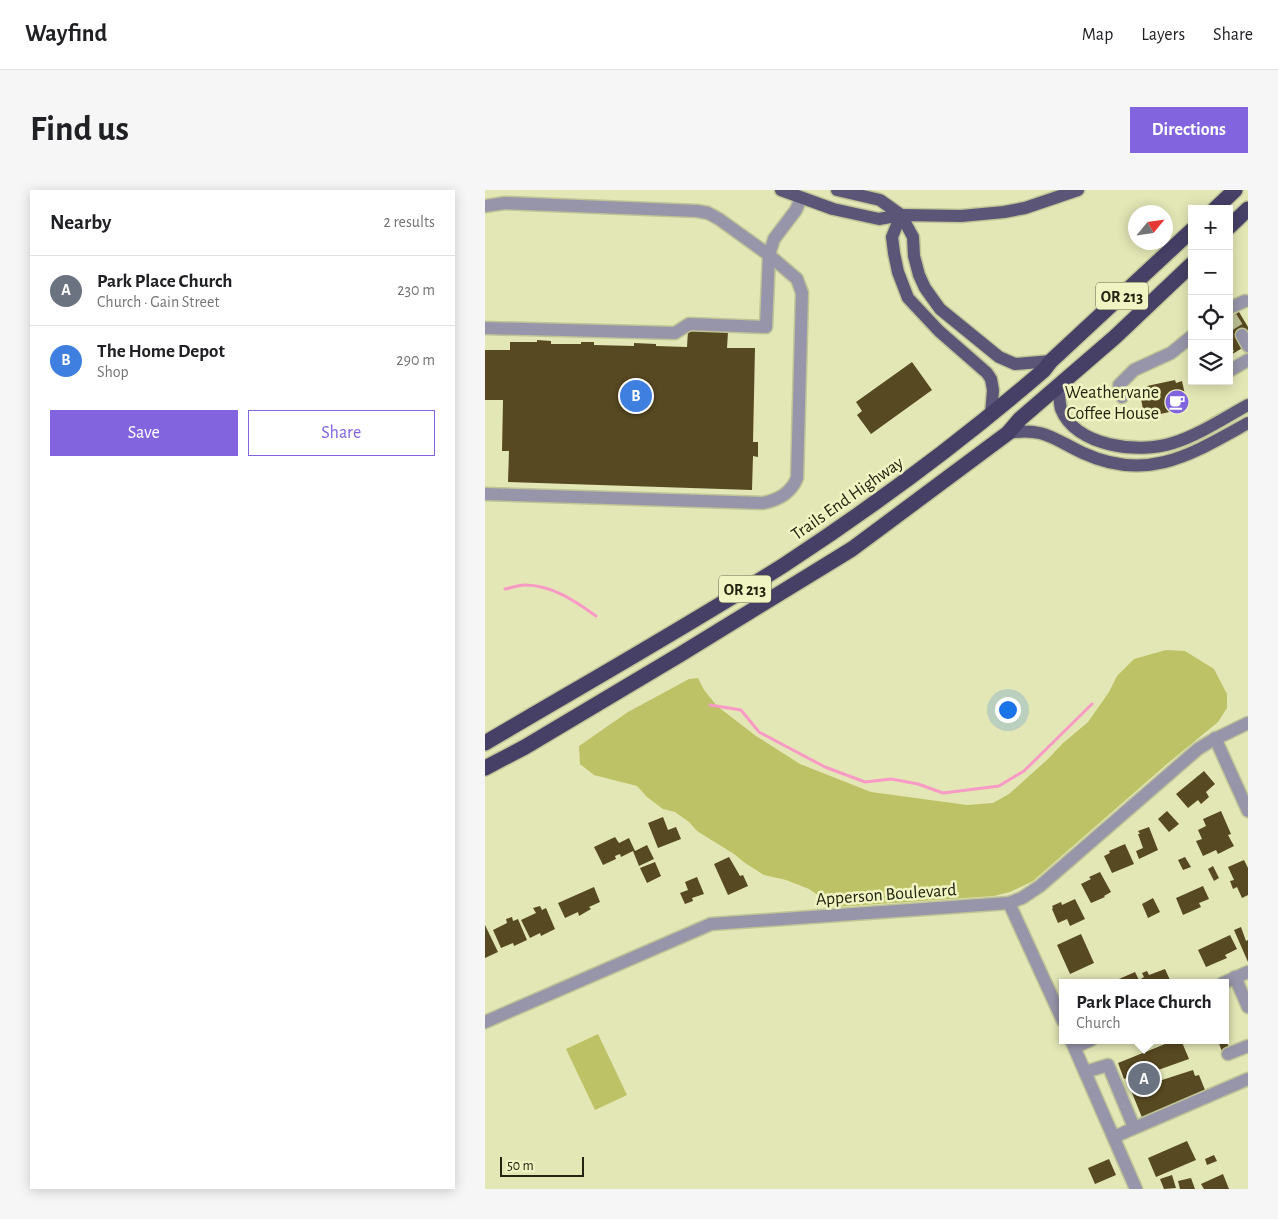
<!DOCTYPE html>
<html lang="en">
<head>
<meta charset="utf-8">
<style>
  :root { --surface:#fff; --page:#f6f6f6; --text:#202124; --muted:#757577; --line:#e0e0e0; --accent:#8264df }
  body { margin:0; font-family:"Alegreya Sans",sans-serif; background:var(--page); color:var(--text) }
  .controls { position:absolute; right:15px; top:15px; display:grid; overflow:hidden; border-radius:0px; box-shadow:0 2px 12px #0003 }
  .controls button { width:45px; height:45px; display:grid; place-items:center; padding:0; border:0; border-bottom:1px solid var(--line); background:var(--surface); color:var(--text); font:25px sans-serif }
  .compass { position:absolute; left:643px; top:15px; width:45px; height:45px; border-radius:50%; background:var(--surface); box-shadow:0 2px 12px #0003; rotate:61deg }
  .scale { position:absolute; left:15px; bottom:12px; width:84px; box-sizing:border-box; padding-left:5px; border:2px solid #232411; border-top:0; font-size:14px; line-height:18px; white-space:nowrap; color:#232411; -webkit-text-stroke:4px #f0f4c2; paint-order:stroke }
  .you { position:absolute; left:522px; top:519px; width:18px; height:18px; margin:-12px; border:4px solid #fff; border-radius:50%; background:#1a73e8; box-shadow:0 0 0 8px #1a73e833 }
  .badge { display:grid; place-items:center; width:32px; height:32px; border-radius:50%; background:var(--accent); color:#fff; font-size:16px; font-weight:700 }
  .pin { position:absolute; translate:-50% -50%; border:2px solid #fff; box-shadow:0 1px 5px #0006 }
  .popup { position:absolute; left:574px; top:789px; width:170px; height:65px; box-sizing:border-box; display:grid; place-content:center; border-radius:0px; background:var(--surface); filter:drop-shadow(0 1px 4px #0005); font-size:16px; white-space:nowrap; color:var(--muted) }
  .popup b { font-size:19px; color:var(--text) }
  .popup::after { content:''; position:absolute; left:50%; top:100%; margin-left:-10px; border:10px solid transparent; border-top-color:var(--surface) }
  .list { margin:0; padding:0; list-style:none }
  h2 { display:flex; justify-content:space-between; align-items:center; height:65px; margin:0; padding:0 20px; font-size:21px }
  h2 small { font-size:16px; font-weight:400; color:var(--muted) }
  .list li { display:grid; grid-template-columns:32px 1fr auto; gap:15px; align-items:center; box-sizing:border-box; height:70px; padding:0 20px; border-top:1px solid var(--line) }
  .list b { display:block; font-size:19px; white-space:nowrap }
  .list p { margin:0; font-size:16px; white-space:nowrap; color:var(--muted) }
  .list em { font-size:16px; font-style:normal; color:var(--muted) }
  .actions { display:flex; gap:10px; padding:15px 20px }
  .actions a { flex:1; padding:11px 0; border:1px solid var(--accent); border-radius:0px; text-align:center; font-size:18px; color:var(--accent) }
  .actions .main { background:var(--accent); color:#fff }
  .icon { flex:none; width:28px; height:28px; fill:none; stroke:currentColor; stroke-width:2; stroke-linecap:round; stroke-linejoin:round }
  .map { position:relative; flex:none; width:763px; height:999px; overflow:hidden; border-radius:0px }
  header { display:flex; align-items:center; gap:30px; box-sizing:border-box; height:70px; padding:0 25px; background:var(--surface); border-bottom:1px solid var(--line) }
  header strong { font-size:24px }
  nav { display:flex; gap:28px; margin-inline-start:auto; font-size:18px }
  .intro { display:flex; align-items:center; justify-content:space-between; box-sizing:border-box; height:120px; padding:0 30px }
  h1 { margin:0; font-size:35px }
  .button { padding:12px 22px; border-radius:0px; background:var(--accent); color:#fff; font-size:18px; font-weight:700 }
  main { display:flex; gap:30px; padding:0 30px }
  aside { flex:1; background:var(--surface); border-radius:0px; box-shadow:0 2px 12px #0003 }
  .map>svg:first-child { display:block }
  .green { fill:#bec266 }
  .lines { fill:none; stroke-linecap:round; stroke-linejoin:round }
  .stream { stroke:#f79ac5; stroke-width:3 }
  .building { fill:#574921 }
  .minor-tunnel { stroke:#bdc094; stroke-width:12; stroke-dasharray:12 6; stroke-linecap:butt }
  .minor-casing { stroke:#c0c497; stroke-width:15 }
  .major-casing { stroke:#c0c497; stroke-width:15 }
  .highway-casing { stroke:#c0c497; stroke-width:18 }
  .minor { stroke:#9795a9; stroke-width:12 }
  .major { stroke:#5b5678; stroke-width:12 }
  .highway { stroke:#463f66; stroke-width:15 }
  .labels { text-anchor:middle; stroke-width:5; stroke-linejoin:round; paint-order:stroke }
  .shield { fill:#f0f4c2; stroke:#606246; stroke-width:1 }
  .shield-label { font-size:16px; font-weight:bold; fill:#232411 }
  .poi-label { font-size:18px; fill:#232411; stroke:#f0f4c2; text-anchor:end }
  .street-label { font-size:18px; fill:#232411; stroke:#f0f4c2 }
</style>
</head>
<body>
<header>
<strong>Wayfind</strong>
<nav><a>Map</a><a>Layers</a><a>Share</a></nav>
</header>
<div class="intro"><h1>Find us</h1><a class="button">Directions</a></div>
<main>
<aside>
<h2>Nearby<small>2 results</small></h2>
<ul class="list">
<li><span class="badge" style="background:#6b7280">A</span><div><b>Park Place Church</b><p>Church · Gain Street</p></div><em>230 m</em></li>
<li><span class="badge" style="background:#3f7fe0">B</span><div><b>The Home Depot</b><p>Shop</p></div><em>290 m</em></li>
</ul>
<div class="actions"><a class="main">Save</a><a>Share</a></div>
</aside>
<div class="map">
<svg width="763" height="999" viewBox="0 0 763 999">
  <rect width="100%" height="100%" fill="#e3e7b5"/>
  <g class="green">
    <polygon points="681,460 700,461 729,479 742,504 742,518 733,532 682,574 548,691 525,702 509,706 350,717 324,699 301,690 279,685 260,673 249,664 212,641 204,632 190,622 178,619 162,607 152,596 109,585 95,574 94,556 143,522 204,489 213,488 219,500 232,516 271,546 315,574 386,602 482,615 508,613 524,604 563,569 577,554 603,532 624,502 632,486 649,469"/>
    <polygon points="113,844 142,905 110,920 81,859"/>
  </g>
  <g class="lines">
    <g class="stream">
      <path d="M20,399C26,398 34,395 40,395C67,395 90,411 111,426"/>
      <polyline points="225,515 256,520 274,542 340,577 380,592 406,589 433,594 458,603 514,596 539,581 607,514"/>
    </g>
  </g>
  <g class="building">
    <polygon points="754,122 763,137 763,141 753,147 759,157 744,166 744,128"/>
    <polygon points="203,141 243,142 242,158 270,158 268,252 273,252 273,267 268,266 267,300 23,292 24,261 17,261 18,210 0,210 0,160 25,160 25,152 52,152 52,150 66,151 66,154 96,154 96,152 109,152 109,155 149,156 149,153 171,154 171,156 202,157"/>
    <polygon points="427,172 447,200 386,244 372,225 377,221 371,212"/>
    <polygon points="690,190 691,193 697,191 703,218 689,223 689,221 662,227 660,220 658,220 656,208 658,207 656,200 663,199 662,196"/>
    <polygon points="719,581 730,594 721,602 724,607 716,614 713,610 703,618 691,604"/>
    <polygon points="682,621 694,634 684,642 673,629"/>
    <polygon points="736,621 746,644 743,645 749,656 733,664 731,660 718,666 711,651 717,649 713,640 721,636 718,629"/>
    <polygon points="178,627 183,640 191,637 196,649 173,658 163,633"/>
    <polygon points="664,637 673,660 654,669 651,661 658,658 653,644 655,644 653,641"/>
    <polygon points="130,647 134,653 144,648 150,661 162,655 169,669 154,676 148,661 136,667 135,664 130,666 131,669 118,675 109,657"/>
    <polygon points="640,654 649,674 627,683 619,666 625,663 624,661"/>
    <polygon points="244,667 255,686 258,685 263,696 243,705 229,674"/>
    <polygon points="700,667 706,677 698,680 693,670"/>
    <polygon points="759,670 763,678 763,705 757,708 752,697 748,699 745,691 749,690 743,677"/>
    <polygon points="170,672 176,686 162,693 155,678"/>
    <polygon points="728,676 734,688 729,691 723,679"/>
    <polygon points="615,682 626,702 619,706 620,707 606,713 596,694 606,689 604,687"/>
    <polygon points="212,687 219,704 207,708 208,711 200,714 195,703 203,700 200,692"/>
    <polygon points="718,696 724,709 714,713 716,717 698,725 691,708"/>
    <polygon points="109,697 115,712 104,717 106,719 94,726 93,722 80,728 73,713"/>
    <polygon points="668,708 675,722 663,728 657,714"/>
    <polygon points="590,709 600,729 585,736 582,729 573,733 567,719 568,718 567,716 576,712 577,715"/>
    <polygon points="55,716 57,720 61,718 70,739 56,746 55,743 45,748 36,730 51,723 48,718"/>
    <polygon points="27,727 28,731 33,729 42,750 29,756 28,753 16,758 8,740 22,733 21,729"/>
    <polygon points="0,735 13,762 0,768"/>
    <polygon points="756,737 761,751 763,750 763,772 749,740"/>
    <polygon points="596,744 609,773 585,784 572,755"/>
    <polygon points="745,745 752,759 740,765 742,768 721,777 713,760"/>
    <polygon points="680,779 685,790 679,793 636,793 634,789 650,782 654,790 659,787 657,783 662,781 664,785"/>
    <polygon points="690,850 696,850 704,869 673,880 677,890 708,880 710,886 714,885 722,905 658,930 641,888 639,889 633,873"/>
    <polygon points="735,850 741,850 745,860 738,864 733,851"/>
    <polygon points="702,951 711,970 671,987 663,968"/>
    <polygon points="729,965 732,971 722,975 720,969"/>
    <polygon points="624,969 631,985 610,994 603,978"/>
    <polygon points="738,984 744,999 719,999 716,994"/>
    <polygon points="687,985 691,998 679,999 675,989"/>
    <polygon points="706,988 710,999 695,999 693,991"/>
  </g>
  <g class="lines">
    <g class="minor-tunnel">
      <polyline points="746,127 757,145"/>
      <polyline points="744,164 745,165"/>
    </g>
    <defs>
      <g id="minor">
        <polyline points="0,16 20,13 212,21 223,23 234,29 284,65 289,49 311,20 316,8"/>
        <polyline points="744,118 760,111"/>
        <polyline points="0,138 190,143 204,134 281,137 284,65"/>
        <polyline points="757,145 763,156"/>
        <polyline points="744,181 763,170"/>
        <polyline points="637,207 634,195 649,180 686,163 707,146"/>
        <path d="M0,304L278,313C294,310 306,303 312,288L317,103L312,89L284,65"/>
        <polyline points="730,548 763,621"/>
        <polyline points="524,713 578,831"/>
        <polyline points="750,787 763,817"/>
        <polyline points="738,793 763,782"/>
        <polyline points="0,832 226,734 524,713 537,708 555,696 713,559 726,551 763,533"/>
        <polyline points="586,850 651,999"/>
        <polyline points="590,857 606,850"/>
        <polyline points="743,864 763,856"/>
        <polyline points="600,882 623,875 648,935 654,936 763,889"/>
        <polyline points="629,947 654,936"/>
      </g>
      <g id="major">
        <polyline points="296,0 348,19 394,29 416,25 476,26 519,22 540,18 593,0"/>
        <polyline points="352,0 395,10 416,25 428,47 429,66 434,85 440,98 455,119 514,167 530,174 566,171"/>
        <polyline points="416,25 407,47 409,63 413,82 423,108 454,141 502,183 506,189 508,200 506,225"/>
        <path d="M574,196C574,203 574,211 576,219C591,257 654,264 688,253C714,245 739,228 763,215"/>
        <path d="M523,243C559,237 568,249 598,263C663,293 707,264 763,233"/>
      </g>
      <g id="highway">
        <polyline points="730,19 750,0"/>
        <polyline points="744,37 763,19"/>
        <path d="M0,553C100,494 201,437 299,375C389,316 477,251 559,180L566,171L707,40"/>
        <polyline points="0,578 40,557 196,464 367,359 523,243 535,229 630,147 707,74"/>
      </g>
    </defs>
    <use href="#minor" class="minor-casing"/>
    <use href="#major" class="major-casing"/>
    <use href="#highway" class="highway-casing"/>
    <use href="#minor" class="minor"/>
    <use href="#major" class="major"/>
    <use href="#highway" class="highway"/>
  </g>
  <defs>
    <symbol id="cafe-disc" viewBox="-11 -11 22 22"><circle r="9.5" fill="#8264df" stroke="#f0f4c2"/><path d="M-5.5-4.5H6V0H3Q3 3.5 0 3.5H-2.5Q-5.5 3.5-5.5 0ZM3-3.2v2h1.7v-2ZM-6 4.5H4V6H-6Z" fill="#fff"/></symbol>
  </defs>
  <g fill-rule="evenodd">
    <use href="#cafe-disc" x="678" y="198" width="28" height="28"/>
  </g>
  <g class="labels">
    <g class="shield">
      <rect x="611" y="92.5" width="52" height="27" rx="4"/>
      <rect x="234" y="385.5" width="52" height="27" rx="4"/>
    </g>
    <g class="shield-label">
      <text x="637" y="112">OR 213</text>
      <text x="260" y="405">OR 213</text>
    </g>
    <g class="poi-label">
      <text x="674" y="208">Weathervane<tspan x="674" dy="21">Coffee House</tspan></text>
    </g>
    <g class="street-label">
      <text transform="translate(362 308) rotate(-35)" y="6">Trails End Highway</text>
      <text transform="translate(401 704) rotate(-4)" y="6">Apperson Boulevard</text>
    </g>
  </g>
</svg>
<div class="controls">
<button>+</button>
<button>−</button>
<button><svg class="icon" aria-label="locate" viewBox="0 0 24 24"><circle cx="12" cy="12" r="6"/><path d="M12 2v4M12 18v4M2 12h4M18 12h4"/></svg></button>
<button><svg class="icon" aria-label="layers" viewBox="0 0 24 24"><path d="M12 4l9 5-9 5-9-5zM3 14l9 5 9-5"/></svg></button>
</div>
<svg class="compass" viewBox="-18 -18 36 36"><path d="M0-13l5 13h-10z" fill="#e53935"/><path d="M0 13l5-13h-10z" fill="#757577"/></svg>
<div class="scale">50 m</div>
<div class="you"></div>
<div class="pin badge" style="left:659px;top:889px;background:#6b7280">A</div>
<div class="popup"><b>Park Place Church</b>Church</div>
<div class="pin badge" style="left:151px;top:206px;background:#3f7fe0">B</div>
</div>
</main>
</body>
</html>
